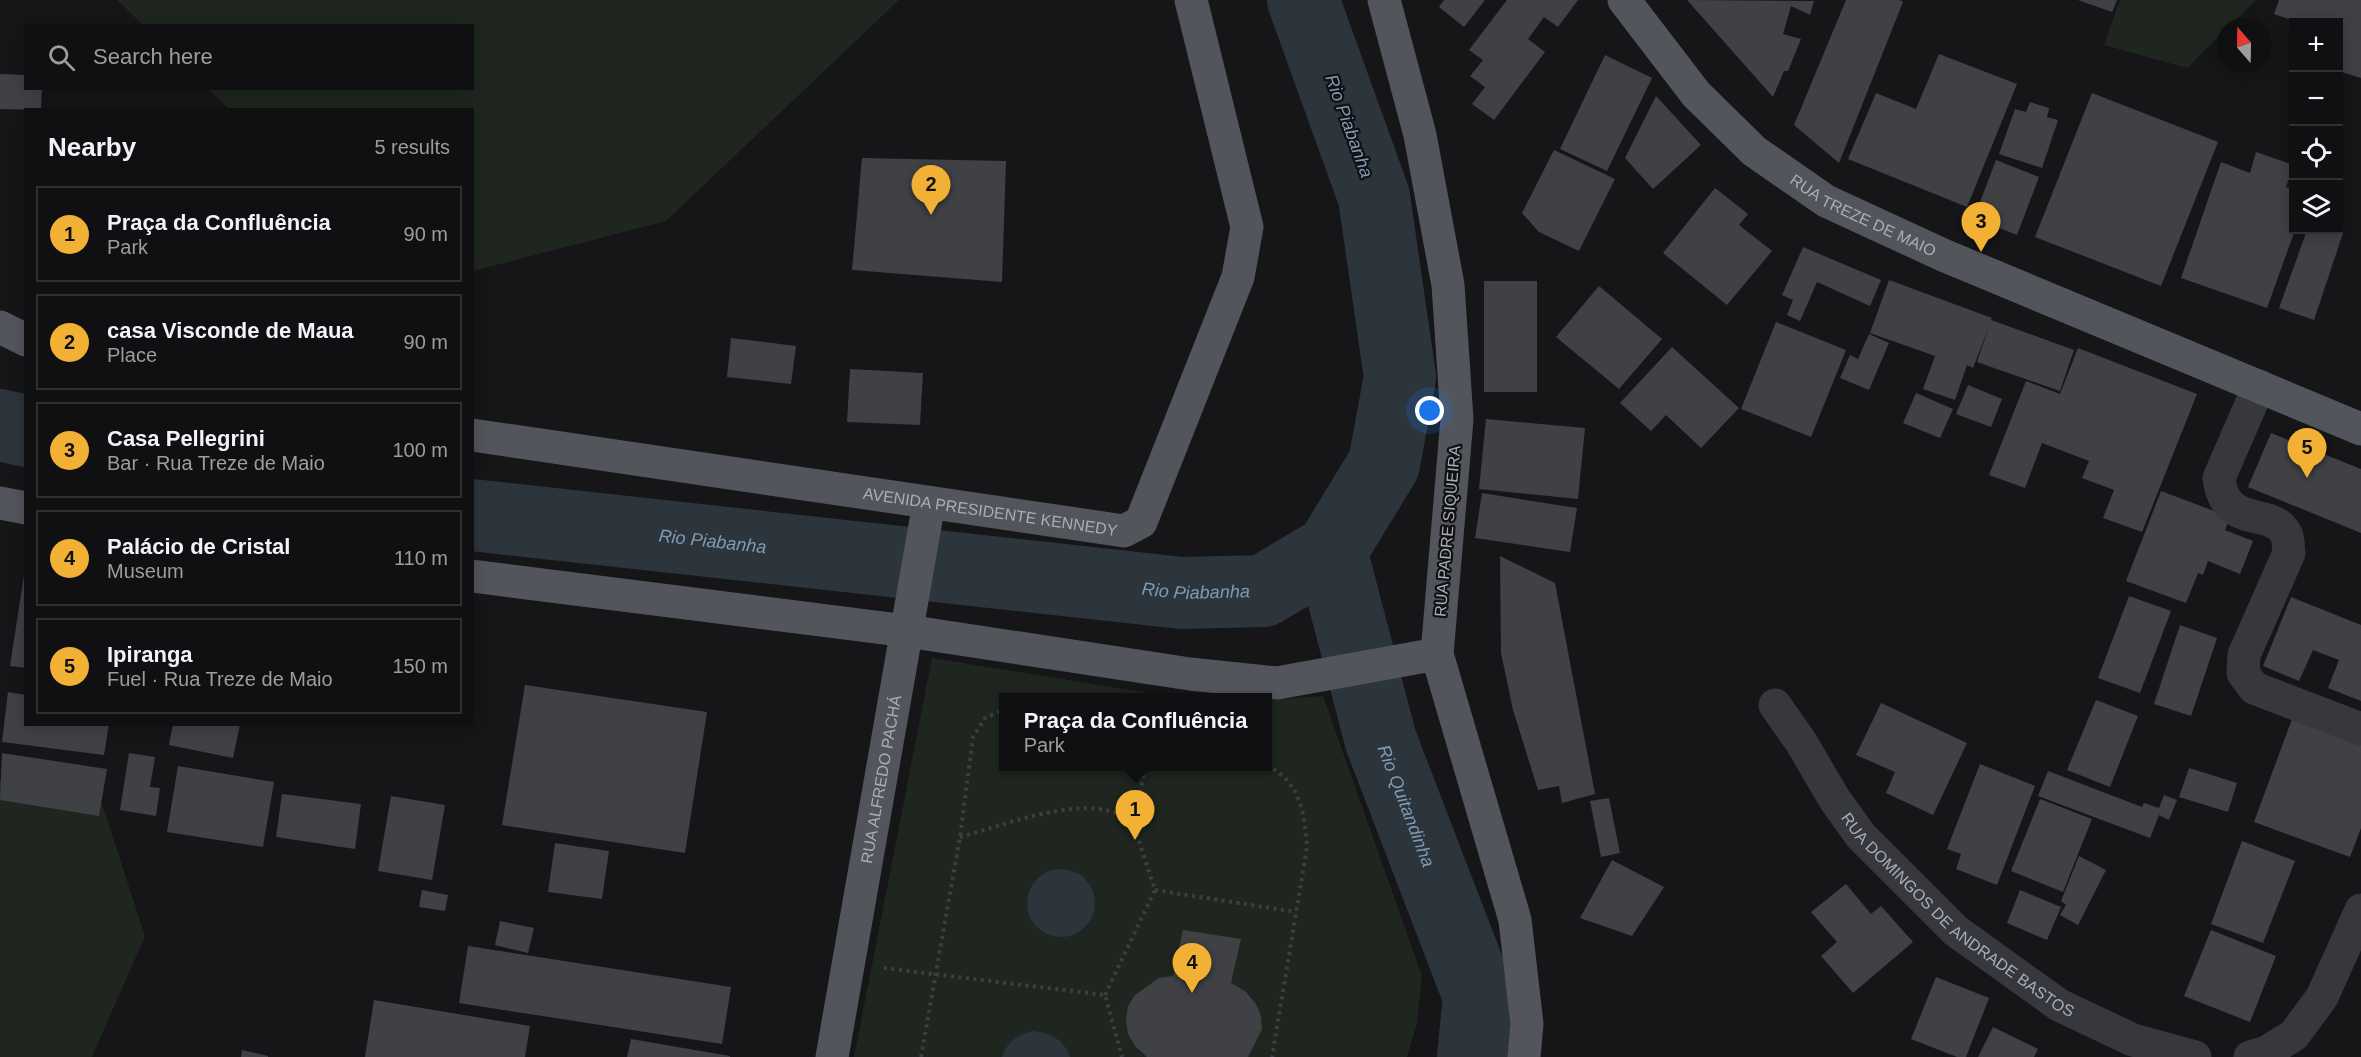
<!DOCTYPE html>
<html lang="en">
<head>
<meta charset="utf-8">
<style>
  :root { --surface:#101012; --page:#19191b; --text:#f1f3f6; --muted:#9c9d9f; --line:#303032; --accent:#f2b134 }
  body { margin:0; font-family:Arial,sans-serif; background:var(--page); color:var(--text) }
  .controls { position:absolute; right:18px; top:18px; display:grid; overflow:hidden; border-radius:0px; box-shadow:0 3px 15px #0003 }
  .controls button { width:54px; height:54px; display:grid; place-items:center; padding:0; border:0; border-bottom:2px solid var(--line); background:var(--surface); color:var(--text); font:30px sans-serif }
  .compass { position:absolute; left:2217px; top:18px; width:54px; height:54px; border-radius:50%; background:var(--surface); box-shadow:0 3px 15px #0003; rotate:340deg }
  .you { position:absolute; left:1430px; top:411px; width:21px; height:21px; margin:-15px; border:4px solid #fff; border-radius:50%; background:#1a73e8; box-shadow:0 0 0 9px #1a73e833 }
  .badge { display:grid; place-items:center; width:39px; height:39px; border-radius:50%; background:var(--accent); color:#111; font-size:20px; font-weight:700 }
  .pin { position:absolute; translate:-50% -50px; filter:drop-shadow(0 2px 3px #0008) }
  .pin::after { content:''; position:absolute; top:32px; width:21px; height:18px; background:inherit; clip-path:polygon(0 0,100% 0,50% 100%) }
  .popup { position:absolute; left:999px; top:693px; width:273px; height:78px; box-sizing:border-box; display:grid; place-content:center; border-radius:0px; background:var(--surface); filter:drop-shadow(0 2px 4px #0005); font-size:20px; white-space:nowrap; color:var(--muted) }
  .popup b { font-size:22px; color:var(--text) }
  .popup::after { content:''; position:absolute; left:50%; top:100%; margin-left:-12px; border:12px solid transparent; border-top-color:var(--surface) }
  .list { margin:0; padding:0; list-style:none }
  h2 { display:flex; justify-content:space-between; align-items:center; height:78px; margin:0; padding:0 24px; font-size:26px }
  h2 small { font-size:20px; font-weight:400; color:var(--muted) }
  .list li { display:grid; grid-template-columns:39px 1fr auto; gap:18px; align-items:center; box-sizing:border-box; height:96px; margin:0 12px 12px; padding:0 12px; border:2px solid var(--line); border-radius:0px }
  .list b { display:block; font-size:22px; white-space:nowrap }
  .list p { margin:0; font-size:20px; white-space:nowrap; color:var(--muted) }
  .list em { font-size:20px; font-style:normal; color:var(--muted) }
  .icon { flex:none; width:33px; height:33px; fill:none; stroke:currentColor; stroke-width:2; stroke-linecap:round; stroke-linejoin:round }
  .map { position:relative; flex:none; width:2361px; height:1057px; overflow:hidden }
  .search { position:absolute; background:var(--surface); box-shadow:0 3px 15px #0003; left:24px; top:24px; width:450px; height:66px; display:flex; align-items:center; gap:15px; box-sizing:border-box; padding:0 21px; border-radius:0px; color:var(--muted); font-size:22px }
  .panel { position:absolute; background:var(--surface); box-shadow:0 3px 15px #0003; left:24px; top:108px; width:450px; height:618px; border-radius:0px }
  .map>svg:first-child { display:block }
  .green { fill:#1e261f }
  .water { fill:#2c353c }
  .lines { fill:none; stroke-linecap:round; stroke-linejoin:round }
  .river { stroke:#2c353c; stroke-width:72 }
  .building { fill:#404145 }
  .path { stroke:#3d3f44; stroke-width:4; stroke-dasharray:3 4.5; stroke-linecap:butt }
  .minor { stroke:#37383d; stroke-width:33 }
  .major { stroke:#53555c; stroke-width:33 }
  .labels { text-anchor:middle; stroke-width:4.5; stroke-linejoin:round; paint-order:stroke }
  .street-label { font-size:16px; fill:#a8adb8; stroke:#111113 }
  .water-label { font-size:18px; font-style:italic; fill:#7f9bb3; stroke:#111113 }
</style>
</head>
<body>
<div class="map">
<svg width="2361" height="1057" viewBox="0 0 2361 1057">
  <rect width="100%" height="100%" fill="#161618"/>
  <g class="green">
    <polygon points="117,0 899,0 666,221 473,271 472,110 229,109 208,89 472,88 472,26 143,25"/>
    <polygon points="2120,0 2256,0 2187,68 2104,45"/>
    <polygon points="932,658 1173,697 1003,698 1003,766 1267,766 1267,700 1323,696 1422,976 1417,1023 1407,1057 854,1057"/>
    <polygon points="0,781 102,804 145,936 92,1057 0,1057"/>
  </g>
  <g class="water">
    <circle cx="1061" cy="903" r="34"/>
    <path d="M1033,1031C1050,1033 1064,1039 1070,1057H1002C1008,1041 1017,1035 1033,1031Z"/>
  </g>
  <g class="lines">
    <g class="river">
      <polyline points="0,425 26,431"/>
      <path id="s1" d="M472,515L1182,593L1263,591L1331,551L1384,464L1400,377L1374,197L1303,0"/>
      <path id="s2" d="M1331,551L1381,741L1479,996L1473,1057"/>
    </g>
  </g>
  <g class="building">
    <polygon points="1444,0 1485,0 1464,27 1439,7"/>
    <polygon points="1507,0 1578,0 1558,27 1544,17 1528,39 1545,52 1494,120 1472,104 1485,87 1470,76 1483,60 1469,50"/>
    <polygon points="1687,0 1814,1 1810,15 1791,6 1783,34 1801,39 1788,71 1784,71 1773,97"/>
    <polygon points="1846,0 1900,0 1903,2 1839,163 1794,125"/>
    <polygon points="2078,0 2117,0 2112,12"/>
    <polygon points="2279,0 2361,0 2361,78 2338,71 2338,22 2298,22 2274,14"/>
    <polygon points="1939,54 2017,84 1967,207 1848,159 1876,93 1916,109"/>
    <polygon points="1605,55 1652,78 1607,171 1560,149"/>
    <polygon points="0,74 26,75 26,88 42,88 41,110 0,109"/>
    <polygon points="2092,93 2218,142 2161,286 2035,237"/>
    <polygon points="1656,96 1701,145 1653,189 1625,158"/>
    <polygon points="2030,102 2049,108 2047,117 2058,120 2042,168 1999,154 2015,109 2026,112"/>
    <polygon points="1554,150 1615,179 1579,251 1539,232 1522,213"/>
    <polygon points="2256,152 2294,165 2286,187 2294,189 2295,230 2267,308 2181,278 2221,162 2250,173"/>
    <polygon points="862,158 1006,161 1002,282 852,270"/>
    <polygon points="1996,160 2039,177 2017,235 1974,218"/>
    <polygon points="1715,188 1748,214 1739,225 1772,251 1727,305 1663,253"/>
    <polygon points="2307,230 2332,230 2343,233 2314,320 2279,308"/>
    <polygon points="1803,247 1881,280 1870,306 1817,282 1800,321 1787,315 1793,300 1782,295"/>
    <polygon points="1889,280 1992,318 1991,320 2074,350 2060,391 1977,362 1989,327 1973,368 1967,365 1955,400 1923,389 1935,356 1870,333"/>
    <rect x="1484" y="281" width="53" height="111"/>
    <polygon points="1599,286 1662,339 1619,389 1556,337"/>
    <polygon points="1776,322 1846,350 1811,437 1741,409"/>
    <polygon points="1869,334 1889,343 1869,390 1840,378 1850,355 1858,359"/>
    <polygon points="731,338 796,346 791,384 727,377"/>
    <polygon points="1672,347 1739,408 1701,448 1666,415 1651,431 1620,403"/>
    <polygon points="2078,348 2197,394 2142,532 2103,518 2114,490 2082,478 2089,461 2042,443 2025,488 1989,475 2026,381 2060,394"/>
    <polygon points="850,369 923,373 920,425 847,422"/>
    <polygon points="1968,385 2002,399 1991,427 1956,414"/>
    <polygon points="1916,393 1953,409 1940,438 1903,423"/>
    <polygon points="1486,419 1585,428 1578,499 1479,489"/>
    <polygon points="2271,433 2361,469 2361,533 2248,487"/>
    <polygon points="2161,491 2230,517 2225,530 2253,541 2240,574 2208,561 2203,575 2198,573 2186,603 2126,581"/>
    <polygon points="1482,493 1577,508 1570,552 1475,538"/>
    <polygon points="1500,556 1555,583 1595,794 1562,803 1559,786 1538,790 1513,710 1501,653"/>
    <polygon points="24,575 26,575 26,668 10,666"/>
    <polygon points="2129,596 2171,611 2140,693 2098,678"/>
    <polygon points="2291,597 2361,625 2361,701 2328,688 2339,660 2313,650 2299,681 2263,666"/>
    <polygon points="2180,625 2217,638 2191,716 2154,704"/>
    <polygon points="525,685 707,712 685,853 502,825"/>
    <polygon points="8,692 26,695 26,724 109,724 104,755 2,742"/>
    <polygon points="2096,700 2138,716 2110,787 2067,770"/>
    <polygon points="1881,703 1967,743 1933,815 1886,793 1895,772 1856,755"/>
    <polygon points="2292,719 2361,744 2361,828 2350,857 2254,822"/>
    <polygon points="173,724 240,724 233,758 169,745"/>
    <polygon points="2,753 107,769 99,816 0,800"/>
    <polygon points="129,753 155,757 150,787 160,788 156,816 120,810"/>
    <polygon points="1980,764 2035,786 1997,885 1956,869 1961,854 1947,849"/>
    <polygon points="178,766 274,782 263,847 167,832"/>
    <polygon points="2189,768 2237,783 2228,812 2179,797"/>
    <polygon points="2048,771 2142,807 2144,803 2159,808 2164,795 2177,800 2169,820 2159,815 2150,838 2038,796"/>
    <polygon points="282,794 361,804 355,849 276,837"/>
    <polygon points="391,796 445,805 432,880 378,871"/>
    <polygon points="1609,798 1620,853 1601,857 1590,801"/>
    <polygon points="2040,799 2092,819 2063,892 2011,871"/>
    <polygon points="2242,841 2295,861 2263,943 2211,924"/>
    <polygon points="555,843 609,851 602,899 548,892"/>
    <polygon points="2079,856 2106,870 2078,925 2060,915 2066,905 2061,901"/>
    <polygon points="1612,860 1664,887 1632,936 1580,918"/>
    <polygon points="1846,884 1871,914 1881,906 1913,942 1853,993 1821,956 1837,942 1811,912"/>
    <polygon points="422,890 448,895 445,911 419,907"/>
    <polygon points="2020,890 2061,907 2047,940 2007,923"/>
    <polygon points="500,921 534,928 528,953 495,945"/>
    <polygon points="1183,930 1241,939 1231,983 1245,991 1256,1004 1261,1016 1262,1029 1248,1057 1147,1057 1135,1046 1128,1034 1126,1020 1128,1006 1135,995 1159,978 1173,976"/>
    <polygon points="2211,930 2276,956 2250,1022 2184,996"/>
    <polygon points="468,946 731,987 722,1044 459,1003"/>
    <polygon points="1936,977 1989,998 1966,1057 1957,1057 1911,1039"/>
    <polygon points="374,1000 530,1026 525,1057 365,1057"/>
    <polygon points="1993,1027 2038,1049 2034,1057 1978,1057"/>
    <polygon points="631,1039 730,1056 730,1057 627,1057"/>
    <polygon points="242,1050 268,1056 268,1057 241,1057"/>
  </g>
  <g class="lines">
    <g class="path">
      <path d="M1267,765C1301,784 1304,811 1307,847L1272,1057"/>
      <path d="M960,837C1001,826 1074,797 1115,813C1121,816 1128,822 1134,826"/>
      <polyline points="1155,890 1296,912"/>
      <polyline points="884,968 1105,995 1122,1057"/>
      <polyline points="1105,995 1155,890 1134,826 1145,766"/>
      <polyline points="921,1057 960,837 973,737 985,718 1003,710"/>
    </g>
    <g class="minor">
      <path d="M2259,386L2219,478C2225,531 2272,506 2286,534C2289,539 2288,548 2289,553L2244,655L2243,673L2254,688L2361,729"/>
      <path id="s3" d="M1775,705L1801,742L1835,800L1861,836L1956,931L2059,1005L2133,1040L2195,1057"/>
      <polyline points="2250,1057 2267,1052 2294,1035 2322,997 2361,910"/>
    </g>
    <g class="major">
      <polyline points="1384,0 1420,135 1448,285 1457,419 1437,654 1515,920 1527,1024 1524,1057"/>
      <path id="s4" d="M1624,0L1696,94L1754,151L1826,201L1943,255L2361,429"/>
      <polyline points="0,327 26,340"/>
      <path id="s5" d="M472,435L1124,531L1141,522L1238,277L1247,227L1191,0"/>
      <polyline points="0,503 26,508"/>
      <polyline points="472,576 907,631 1190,674 1277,683 1437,654"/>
      <path id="s6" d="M832,1057L929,503"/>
    </g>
  </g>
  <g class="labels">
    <g class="street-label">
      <text dy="6" stroke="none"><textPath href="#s4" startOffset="327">RUA TREZE DE MAIO</textPath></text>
      <text dy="6" stroke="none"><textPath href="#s5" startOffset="524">AVENIDA PRESIDENTE KENNEDY</textPath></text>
      <text transform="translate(1447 531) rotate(-85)" y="6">RUA PADRE SIQUEIRA</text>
      <text dy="6" stroke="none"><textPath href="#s6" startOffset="282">RUA ALFREDO PACHÁ</textPath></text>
      <text dy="6" stroke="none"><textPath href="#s3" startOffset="282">RUA DOMINGOS DE ANDRADE BASTOS</textPath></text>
    </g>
    <g class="water-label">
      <text transform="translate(1349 126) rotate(70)" y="6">Rio Piabanha</text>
      <text dy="6" stroke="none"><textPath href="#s1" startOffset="242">Rio Piabanha</textPath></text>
      <text dy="6" stroke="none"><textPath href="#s1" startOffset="728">Rio Piabanha</textPath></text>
      <text dy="6" stroke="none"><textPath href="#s2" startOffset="266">Rio Quitandinha</textPath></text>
    </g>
  </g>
</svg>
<div class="controls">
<button>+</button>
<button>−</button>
<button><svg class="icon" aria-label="locate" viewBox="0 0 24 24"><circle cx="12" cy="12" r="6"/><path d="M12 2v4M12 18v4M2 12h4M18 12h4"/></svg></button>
<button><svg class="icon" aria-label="layers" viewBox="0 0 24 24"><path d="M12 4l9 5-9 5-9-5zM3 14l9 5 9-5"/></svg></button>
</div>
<svg class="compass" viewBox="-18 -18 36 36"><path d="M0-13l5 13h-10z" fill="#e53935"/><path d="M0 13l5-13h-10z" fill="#9c9d9f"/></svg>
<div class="you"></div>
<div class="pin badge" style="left:1135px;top:840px">1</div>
<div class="popup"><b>Praça da Confluência</b>Park</div>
<div class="pin badge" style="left:931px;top:215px">2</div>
<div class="pin badge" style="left:1981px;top:252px">3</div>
<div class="pin badge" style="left:1192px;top:993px">4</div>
<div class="pin badge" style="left:2307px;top:478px">5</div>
<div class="search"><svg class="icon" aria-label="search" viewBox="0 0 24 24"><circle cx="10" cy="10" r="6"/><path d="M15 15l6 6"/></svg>Search here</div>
<section class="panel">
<h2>Nearby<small>5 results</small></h2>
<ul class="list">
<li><span class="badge">1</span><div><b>Praça da Confluência</b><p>Park</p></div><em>90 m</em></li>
<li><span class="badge">2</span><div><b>casa Visconde de Maua</b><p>Place</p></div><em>90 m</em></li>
<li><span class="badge">3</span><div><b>Casa Pellegrini</b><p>Bar · Rua Treze de Maio</p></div><em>100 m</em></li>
<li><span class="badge">4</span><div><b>Palácio de Cristal</b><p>Museum</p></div><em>110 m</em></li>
<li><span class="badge">5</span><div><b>Ipiranga</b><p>Fuel · Rua Treze de Maio</p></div><em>150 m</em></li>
</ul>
</section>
</div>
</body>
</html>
